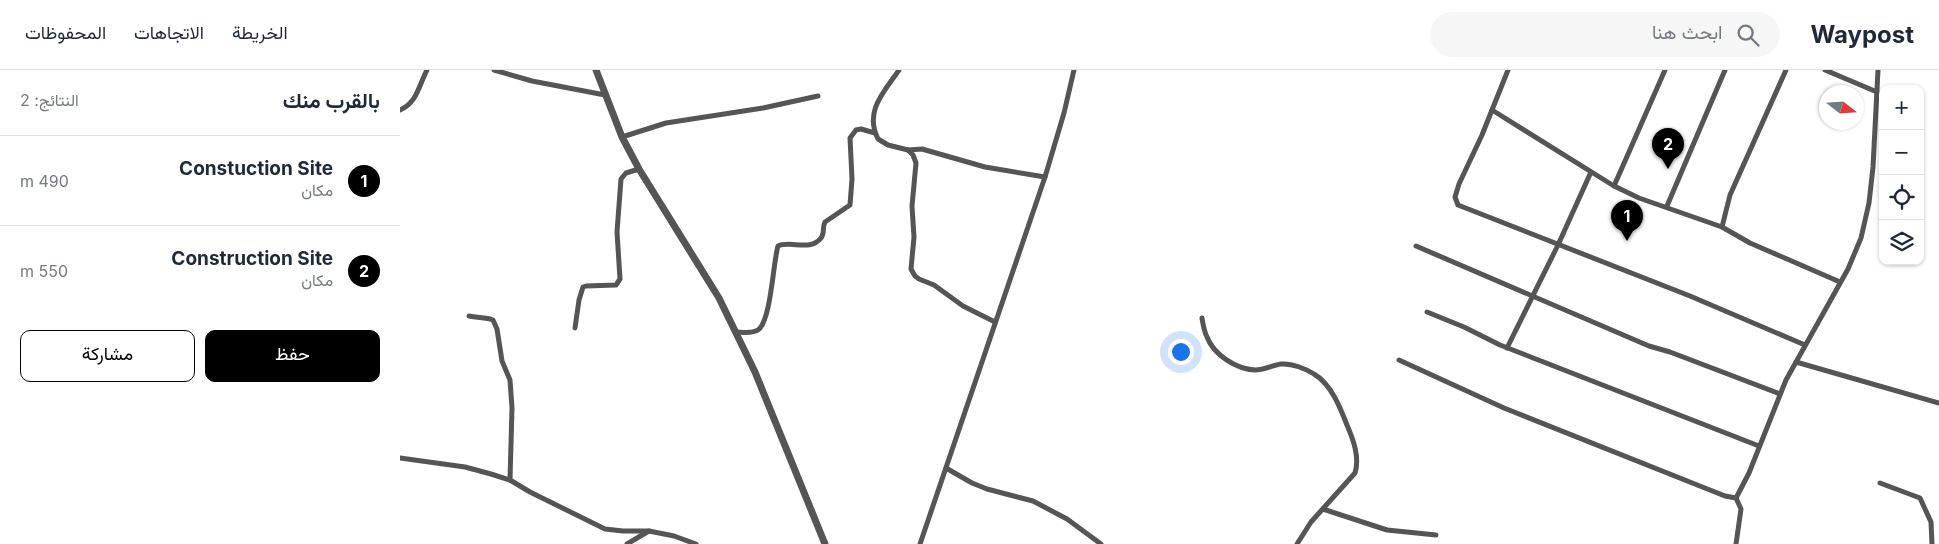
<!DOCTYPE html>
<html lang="ar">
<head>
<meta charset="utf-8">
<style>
  :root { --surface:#fff; --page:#f6f6f7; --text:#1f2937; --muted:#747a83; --line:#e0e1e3; --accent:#000 }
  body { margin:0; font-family:Inter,Vazirmatn,sans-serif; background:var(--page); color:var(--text); direction:rtl }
  .controls { position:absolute; right:15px; top:15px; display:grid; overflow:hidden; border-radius:10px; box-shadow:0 1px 4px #0004 }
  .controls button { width:45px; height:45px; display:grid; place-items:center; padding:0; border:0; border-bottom:1px solid var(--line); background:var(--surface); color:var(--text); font:25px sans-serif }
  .compass { position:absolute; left:1419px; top:15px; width:45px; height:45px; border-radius:50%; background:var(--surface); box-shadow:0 1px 4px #0004; rotate:107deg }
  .you { position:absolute; left:780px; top:281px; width:18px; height:18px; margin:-12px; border:4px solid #fff; border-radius:50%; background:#1a73e8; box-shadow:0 0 0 8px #1a73e833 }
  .badge { display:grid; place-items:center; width:32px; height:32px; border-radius:50%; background:var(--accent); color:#fff; font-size:16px; font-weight:700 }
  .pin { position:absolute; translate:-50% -41px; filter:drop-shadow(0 1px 2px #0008) }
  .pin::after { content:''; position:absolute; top:26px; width:18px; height:15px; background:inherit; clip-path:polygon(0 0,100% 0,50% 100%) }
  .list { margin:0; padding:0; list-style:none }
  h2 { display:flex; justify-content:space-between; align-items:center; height:65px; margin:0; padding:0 20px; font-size:21px }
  h2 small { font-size:16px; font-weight:400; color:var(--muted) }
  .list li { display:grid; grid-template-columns:32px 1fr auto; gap:15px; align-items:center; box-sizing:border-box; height:90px; padding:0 20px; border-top:1px solid var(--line) }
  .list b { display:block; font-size:19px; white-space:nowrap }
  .list p { margin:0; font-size:16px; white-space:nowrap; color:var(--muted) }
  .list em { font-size:16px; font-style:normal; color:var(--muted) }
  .actions { display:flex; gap:10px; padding:15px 20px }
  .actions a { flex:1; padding:11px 0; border:1px solid var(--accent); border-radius:10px; text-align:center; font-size:18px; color:var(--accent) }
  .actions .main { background:var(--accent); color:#fff }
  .icon { flex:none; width:28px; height:28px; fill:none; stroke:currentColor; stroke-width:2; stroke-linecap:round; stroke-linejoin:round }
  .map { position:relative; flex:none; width:1539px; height:474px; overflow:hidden; direction:ltr }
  header { display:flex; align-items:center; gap:30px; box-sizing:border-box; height:70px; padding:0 25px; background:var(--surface); border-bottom:1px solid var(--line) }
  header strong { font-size:24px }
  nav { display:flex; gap:28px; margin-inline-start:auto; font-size:18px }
  .search { width:350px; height:45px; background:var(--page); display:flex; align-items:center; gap:12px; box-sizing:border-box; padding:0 18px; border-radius:28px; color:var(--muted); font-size:19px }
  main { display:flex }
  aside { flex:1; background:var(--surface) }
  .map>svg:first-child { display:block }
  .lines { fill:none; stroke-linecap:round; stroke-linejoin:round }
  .minor { stroke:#555; stroke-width:5 }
  .tertiary { stroke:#555; stroke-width:7 }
</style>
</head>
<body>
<header>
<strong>Waypost</strong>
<div class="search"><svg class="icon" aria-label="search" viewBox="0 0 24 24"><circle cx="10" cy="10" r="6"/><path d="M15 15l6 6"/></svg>ابحث هنا</div>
<nav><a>الخريطة</a><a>الاتجاهات</a><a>المحفوظات</a></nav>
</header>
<main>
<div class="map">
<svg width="1539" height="474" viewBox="0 0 1539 474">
  <rect width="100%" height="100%" fill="#fff"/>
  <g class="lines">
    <g class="minor">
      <polyline points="94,0 132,11 205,25"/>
      <path d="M499,0C484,22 464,41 478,69L488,75L508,80L522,79L585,97L645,107"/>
      <polyline points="1108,0 1082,65 1059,114 1055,127 1058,135 1290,226 1405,275"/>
      <polyline points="1425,0 1477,22"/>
      <path d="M0,40C17,33 19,15 27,0"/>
      <polyline points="1092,40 1214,116 1239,128 1322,157 1350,173 1440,212"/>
      <polyline points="222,67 266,53 363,38 418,26"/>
      <polyline points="508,80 513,85 516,93 512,136 514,167 511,199 515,206 519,209 534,215 563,236 595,252"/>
      <polyline points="1214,116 1265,0"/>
      <polyline points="1267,136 1325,0"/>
      <polyline points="1322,157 1330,125 1386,0"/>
      <polyline points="1016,176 1249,276 1270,282 1380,324"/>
      <polyline points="1027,242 1064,257 1100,275 1359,376"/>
      <path d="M69,246C78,248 86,247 93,250L97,259L102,291L110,310L112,338L110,410"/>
      <path d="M802,248C803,254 804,261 807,267C814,285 836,299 855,300C865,300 872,295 881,294C892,293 906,299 914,304C931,314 940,337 947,355C953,369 960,387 955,403L911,452L897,474"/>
      <polyline points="175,258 179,230 183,217 186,216 216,215 220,209 217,162 221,109 226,103 239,99"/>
      <path d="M335,262C342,262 352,264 358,260C371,251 373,193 378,176C391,170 410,182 421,168C425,163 422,157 425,152L450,135L452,109L450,68L456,60L461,59L475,63"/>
      <polyline points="1107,278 1158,175 1191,102"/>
      <polyline points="999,290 1104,338 1325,426 1336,428"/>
      <polyline points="1396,292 1539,333"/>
      <polyline points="0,388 65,397 91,404 110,410 130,422 205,459 223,461 249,461 274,466 296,474"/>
      <polyline points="546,398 572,413 587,419 633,431 667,449 701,474"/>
      <polyline points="1480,413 1520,428 1531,452 1532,474"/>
      <polyline points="923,439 987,460 1036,465"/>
      <polyline points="227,474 249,461"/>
      <polyline points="520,474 645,107 664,43 674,0"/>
      <polyline points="1336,474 1341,439 1336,428 1349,403 1386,310 1448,199 1461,168 1469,133 1473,97 1478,0"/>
    </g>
    <polyline class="tertiary" points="196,0 222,67 239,99 319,228 355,302 425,474"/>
  </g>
</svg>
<div class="controls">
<button>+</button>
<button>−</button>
<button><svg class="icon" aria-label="locate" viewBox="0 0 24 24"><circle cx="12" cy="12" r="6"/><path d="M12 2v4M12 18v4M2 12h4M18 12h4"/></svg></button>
<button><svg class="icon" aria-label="layers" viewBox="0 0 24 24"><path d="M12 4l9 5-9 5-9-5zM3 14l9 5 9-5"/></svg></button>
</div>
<svg class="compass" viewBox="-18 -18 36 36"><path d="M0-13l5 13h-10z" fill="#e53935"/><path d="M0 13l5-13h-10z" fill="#747a83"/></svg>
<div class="you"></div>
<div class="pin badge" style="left:1227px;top:171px">1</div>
<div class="pin badge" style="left:1268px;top:99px">2</div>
</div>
<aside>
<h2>بالقرب منك<small>النتائج: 2</small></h2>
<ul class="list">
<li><span class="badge">1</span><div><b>Constuction Site</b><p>مكان</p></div><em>490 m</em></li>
<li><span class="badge">2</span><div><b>Construction Site</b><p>مكان</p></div><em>550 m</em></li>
</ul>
<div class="actions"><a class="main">حفظ</a><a>مشاركة</a></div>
</aside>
</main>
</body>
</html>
